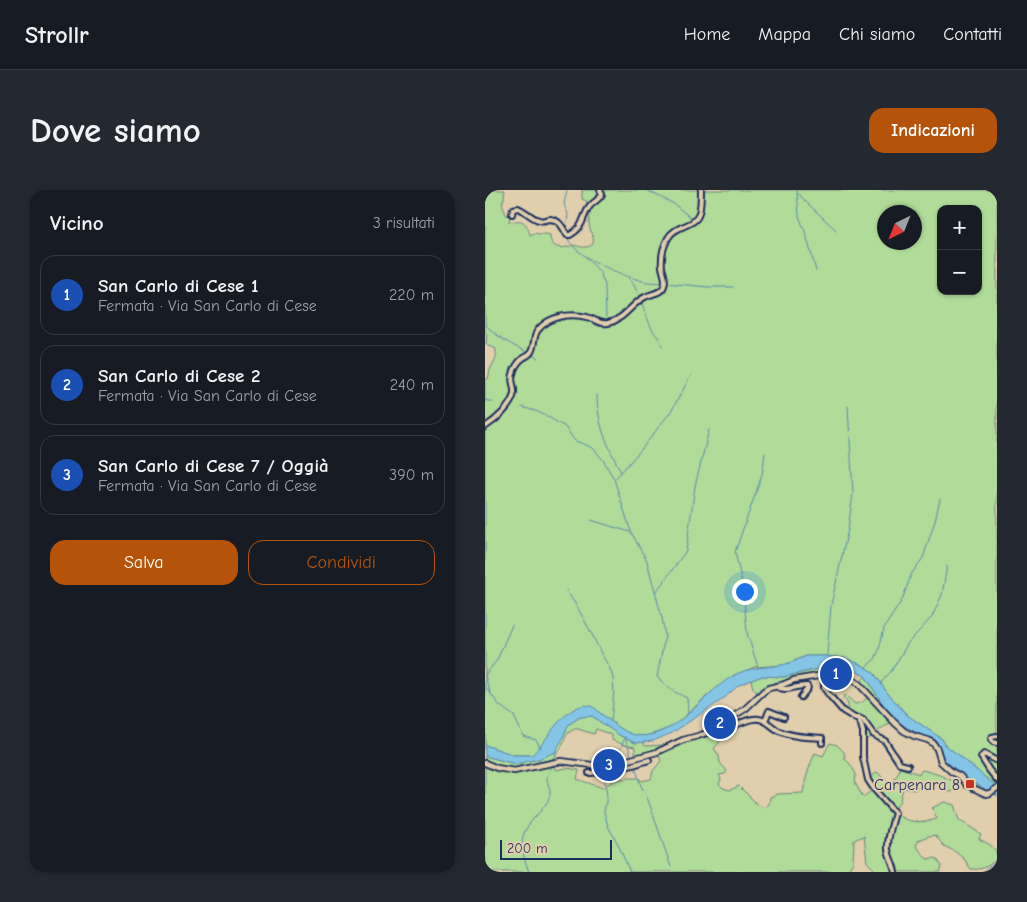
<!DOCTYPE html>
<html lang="it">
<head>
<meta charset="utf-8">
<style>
  :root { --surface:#171b24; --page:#242831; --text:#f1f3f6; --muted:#9ea1a6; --line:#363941; --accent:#b45309 }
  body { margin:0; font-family:"Comic Neue",sans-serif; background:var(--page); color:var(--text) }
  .controls { position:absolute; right:15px; top:15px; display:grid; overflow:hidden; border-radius:10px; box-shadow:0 1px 4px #0004 }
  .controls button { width:45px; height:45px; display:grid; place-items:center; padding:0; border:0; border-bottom:1px solid var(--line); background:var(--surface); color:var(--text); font:25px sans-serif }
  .compass { position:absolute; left:392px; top:15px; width:45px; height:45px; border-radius:50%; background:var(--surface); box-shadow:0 1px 4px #0004; rotate:223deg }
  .scale { position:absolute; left:15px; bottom:12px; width:112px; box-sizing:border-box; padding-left:5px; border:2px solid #1b2f5e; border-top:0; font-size:14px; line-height:18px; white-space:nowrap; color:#1b2f5e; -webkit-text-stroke:4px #e0ceac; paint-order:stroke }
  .you { position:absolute; left:259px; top:401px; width:18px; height:18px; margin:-12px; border:4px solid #fff; border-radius:50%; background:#1a73e8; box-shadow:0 0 0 8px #1a73e833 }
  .badge { display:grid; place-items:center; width:32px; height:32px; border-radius:50%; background:var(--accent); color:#fff; font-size:16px; font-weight:700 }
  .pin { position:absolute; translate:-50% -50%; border:2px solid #fff; box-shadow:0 1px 5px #0006 }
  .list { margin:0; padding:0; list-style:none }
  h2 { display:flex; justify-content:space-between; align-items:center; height:65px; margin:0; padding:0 20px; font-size:21px }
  h2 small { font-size:16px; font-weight:400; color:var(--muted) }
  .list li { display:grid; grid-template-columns:32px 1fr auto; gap:15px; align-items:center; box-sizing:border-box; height:80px; margin:0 10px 10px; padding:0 10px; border:1px solid var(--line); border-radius:15px }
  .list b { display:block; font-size:19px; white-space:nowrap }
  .list p { margin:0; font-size:16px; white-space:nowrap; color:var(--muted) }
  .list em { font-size:16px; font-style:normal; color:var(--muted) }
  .actions { display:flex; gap:10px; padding:15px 20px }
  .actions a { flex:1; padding:11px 0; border:1px solid var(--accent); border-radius:15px; text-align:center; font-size:18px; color:var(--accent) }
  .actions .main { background:var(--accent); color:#fff }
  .map { position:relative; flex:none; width:512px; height:682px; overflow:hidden; border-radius:15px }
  header { display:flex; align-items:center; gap:30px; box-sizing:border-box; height:70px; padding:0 25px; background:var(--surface); border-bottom:1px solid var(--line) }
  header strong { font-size:24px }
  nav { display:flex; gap:28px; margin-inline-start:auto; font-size:18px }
  .intro { display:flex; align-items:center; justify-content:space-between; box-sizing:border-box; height:120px; padding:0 30px }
  h1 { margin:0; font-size:35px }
  .button { padding:12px 22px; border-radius:15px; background:var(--accent); color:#fff; font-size:18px; font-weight:700 }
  main { display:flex; gap:30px; padding:0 30px }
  aside { flex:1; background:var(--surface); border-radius:15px; box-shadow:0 1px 4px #0004 }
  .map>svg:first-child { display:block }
  .green { fill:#b0db99; stroke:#66857c; fill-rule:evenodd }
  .water { fill:#84c5e5; stroke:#5a89af }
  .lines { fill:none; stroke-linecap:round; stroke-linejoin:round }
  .stream { stroke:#5a89af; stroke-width:1 }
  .minor-casing { stroke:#1b2f5e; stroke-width:8 }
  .tertiary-casing { stroke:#1b2f5e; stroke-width:8 }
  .minor { stroke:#e0ceac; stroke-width:4 }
  .tertiary { stroke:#e0ceac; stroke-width:4.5 }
  .poi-dot { fill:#c8321e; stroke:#e0ceac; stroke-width:2 }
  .labels { text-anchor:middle; stroke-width:4; stroke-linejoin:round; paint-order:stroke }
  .poi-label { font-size:16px; fill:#1b2f5e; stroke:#e0ceac; text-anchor:end }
</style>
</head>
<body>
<header>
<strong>Strollr</strong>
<nav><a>Home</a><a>Mappa</a><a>Chi siamo</a><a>Contatti</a></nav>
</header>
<div class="intro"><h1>Dove siamo</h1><a class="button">Indicazioni</a></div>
<main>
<aside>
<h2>Vicino<small>3 risultati</small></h2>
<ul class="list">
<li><span class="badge" style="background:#1a4fb4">1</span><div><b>San Carlo di Cese 1</b><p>Fermata · Via San Carlo di Cese</p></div><em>220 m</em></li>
<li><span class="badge" style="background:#1a4fb4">2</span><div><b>San Carlo di Cese 2</b><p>Fermata · Via San Carlo di Cese</p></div><em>240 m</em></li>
<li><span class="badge" style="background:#1a4fb4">3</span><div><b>San Carlo di Cese 7 / Oggià</b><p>Fermata · Via San Carlo di Cese</p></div><em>390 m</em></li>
</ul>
<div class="actions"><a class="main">Salva</a><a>Condividi</a></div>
</aside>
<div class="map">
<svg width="512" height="682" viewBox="0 0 512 682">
  <rect width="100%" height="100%" fill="#e0ceac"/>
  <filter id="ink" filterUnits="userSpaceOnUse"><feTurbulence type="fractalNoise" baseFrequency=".02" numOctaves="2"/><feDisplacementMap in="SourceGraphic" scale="10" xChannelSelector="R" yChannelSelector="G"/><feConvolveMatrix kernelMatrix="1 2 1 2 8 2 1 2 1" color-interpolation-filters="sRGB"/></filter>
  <g filter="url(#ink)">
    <g class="green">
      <path d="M0,0H20L19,6V9C15,15 20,19 21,25L25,26L24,32C38,29 41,31 45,45L49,43C56,45 59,43 65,45C65,60 78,59 89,55C95,57 102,59 108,54C110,46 104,41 104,33C104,23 108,21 103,12L97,9V0H512V597L489,578L475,566L461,556L457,549L422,525L401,501L389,483L377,475L360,468L341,466H321L299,475L270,477L249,485L223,505L189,536L171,543L159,546L149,545L140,542L106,516L71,536L56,557L47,565H29L0,555V190L3,189C4,186 4,183 5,180C8,172 14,167 10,158L3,156L1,154L2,144L0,142ZM456,19H493V101H456ZM400,22H430V52H400Z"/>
      <polygon points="339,478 339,485 318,488 318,495 308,498 291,496 275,505 268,498 266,490 277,486 298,487"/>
      <path d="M380,486L401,519L413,530C408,535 402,534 397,538C390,543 387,549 378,550L376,535L366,526L362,512L358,508L360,505L370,514L378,512L384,505L374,494Z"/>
      <path d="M107,526L134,545L150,553L158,552L160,556L179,555L230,540L237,542C236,548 235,554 229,558L234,566L235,573L242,581L240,584L234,585L236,589L234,594L238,598L245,600L254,596L271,613L279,618L284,614L285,607L293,604L318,603C320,589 324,577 330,563L338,566L345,553L352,555L359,562L360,569L365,574L371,584L370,593L378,607L389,599L383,590L392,582L405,595L409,596L410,588L413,584L415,578L434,584L437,580C446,582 463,587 470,593L469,596L470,599L467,602L459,601L455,595L441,594L433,596L430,600L418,598L415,611L409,621C419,634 438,633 452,629L447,618L459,612L469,615L474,630L496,644L494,649C505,655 512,656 512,669C502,677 498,680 486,679L479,669L471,662L459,656L450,645L444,646L434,650L431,656L442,669L451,668L457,676L455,682H392L382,672L379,646L369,650L368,672L362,682H0V566L30,574L54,569L78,548L83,535L95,527ZM89,539H93L109,544L111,539L127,545V550L139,555L150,557V568L172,561L176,571L168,581L166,589L157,591L153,588C139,588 129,588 118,598L92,589L94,580L82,578L70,580L68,573V568L75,560L82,544Z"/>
    </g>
    <path class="water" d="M321,466H341L360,468L377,475L389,483L401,501L422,525L457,549L461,556L475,566L489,578L512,597V606L481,588L472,580L459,570L452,553L417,535L401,519L380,486L363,477L346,476L298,487L277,486L254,495L238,509L187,543L168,551L150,553L134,545L107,526L95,527L83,535L78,548L70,562L54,569L30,574L0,566V555L29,565H47C60,553 69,534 82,524C88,519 98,513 106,516C109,517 113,521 115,523C133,536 146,551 169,544C201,535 220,502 248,486C263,477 280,478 296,475C305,474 314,469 321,466Z"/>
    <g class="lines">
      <g class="stream">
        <polyline points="161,0 189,14 207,29"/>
        <polyline points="312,0 314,26 321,44 331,81"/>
        <polyline points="314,4 320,11 351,40"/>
        <polyline points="81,40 83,24 79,14 82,0"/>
        <path d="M82,46C85,65 140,87 158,91C164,93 171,92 177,93"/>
        <polyline points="101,67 114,81 120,95 121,127"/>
        <path d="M144,88C156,103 159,123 167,139C171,146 176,149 177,156"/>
        <polyline points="181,93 224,97 248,97"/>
        <path d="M0,134C12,149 36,159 53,168"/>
        <path d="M112,205C112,235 123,256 136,282"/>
        <polyline points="0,210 8,212"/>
        <polyline points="37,217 53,222 65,228 80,237 90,251 99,254 109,259 118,270 129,289 146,342 162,371 177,428 180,446 172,487 186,500 202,508 203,523"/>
        <polyline points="130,289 155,261 187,220 206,185"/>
        <polyline points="106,330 145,342"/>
        <path d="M81,400C95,420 106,442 117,465C121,473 127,479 128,489C130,503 127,518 126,532"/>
        <polyline points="171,402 201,361 210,296 224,240"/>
        <polyline points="342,465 346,415 363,339 368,304 363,216"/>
        <polyline points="273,477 262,443 258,397 250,362 277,285 280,263"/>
        <polyline points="381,477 390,469 394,460 399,438 417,410 427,383 438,368 450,331 455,309"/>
        <polyline points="0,485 12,470 27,435"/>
        <polyline points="0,486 6,504"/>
        <polyline points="396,493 407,480 423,453 447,427 457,405 462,376"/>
        <polyline points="0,496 14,515 29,526 38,546 51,550 56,558"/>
        <polyline points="140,548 149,573"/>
        <polyline points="69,571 72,559"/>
        <path d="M127,571V568C135,563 137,555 140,547"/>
        <polyline points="126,575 120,592 122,606 119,622 123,636 133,654 145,682"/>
        <polyline points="150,576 156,596 161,605 166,618 186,677"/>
        <path d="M44,682C38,665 32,649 45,633C51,625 60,618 64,608C67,601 63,596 62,589C62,583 65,580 68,575"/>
        <polyline points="498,682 512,671"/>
      </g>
      <defs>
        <g id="minor">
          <path d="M27,24L28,19L33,18C41,21 46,28 54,30C58,32 61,29 65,29C75,30 78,38 82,45H85C101,36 96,26 106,15C110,11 115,9 117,4L115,0"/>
          <path d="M0,237C11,230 27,216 29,203C30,196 25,191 28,184C29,179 33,172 38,168C41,166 44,166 46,162C50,155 48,146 53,140C64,126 85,123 102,127C109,129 115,135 123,133C139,130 147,113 160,107C167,103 176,104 179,96C182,90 178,83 177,77C176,67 178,57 183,48C191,34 211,37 214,23C216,16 216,7 216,0"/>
          <path d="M340,485L339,491V498L344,505L358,521L373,530L376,535L378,542V567L383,590L389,599L410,623C407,634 402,648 403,659C404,667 409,674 410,682"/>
          <path d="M291,496C301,503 311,495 322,496L323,498L316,507"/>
          <polyline points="370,528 374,528 378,530 389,545 400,551 415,574 423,576"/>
          <polyline points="280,531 284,521 299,527"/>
          <path d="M230,540L237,542C247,537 264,527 274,529C282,530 288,538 294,541C308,547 323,547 337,548V553"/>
          <polyline points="512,546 507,547 506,549 508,552 512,553"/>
          <polyline points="512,571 499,564 496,567 504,580 512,590"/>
          <path d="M128,573V578L130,579C142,577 153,574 164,570"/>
          <path d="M104,583C114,582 120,583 123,574"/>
        </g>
        <polyline id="tertiary" points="0,573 12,578 29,581 76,571 107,575 132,573 172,562 198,550 213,546 230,540 242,532 249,526 260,519 279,501 284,498 297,495 309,490 339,485 368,490 374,494 410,533 419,541 429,546 443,550 448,553 452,559 456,572 467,582 475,586 482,595 501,604 505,603 512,598"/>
      </defs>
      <use href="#minor" class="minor-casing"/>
      <use href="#tertiary" class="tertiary-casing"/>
      <use href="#minor" class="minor"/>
      <use href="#tertiary" class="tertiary"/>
    </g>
  </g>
  <rect class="poi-dot" x="480" y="589" width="10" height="10" rx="2.5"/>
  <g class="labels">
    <g class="poi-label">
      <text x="475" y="600">Carpenara 8</text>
    </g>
  </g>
</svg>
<div class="controls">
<button>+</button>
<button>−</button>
</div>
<svg class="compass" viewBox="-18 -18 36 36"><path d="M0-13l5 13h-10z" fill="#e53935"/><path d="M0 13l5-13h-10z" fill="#9ea1a6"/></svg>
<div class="scale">200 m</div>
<div class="you"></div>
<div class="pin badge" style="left:351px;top:484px;background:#1a4fb4">1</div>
<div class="pin badge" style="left:235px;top:533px;background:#1a4fb4">2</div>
<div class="pin badge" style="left:124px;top:575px;background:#1a4fb4">3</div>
</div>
</main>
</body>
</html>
